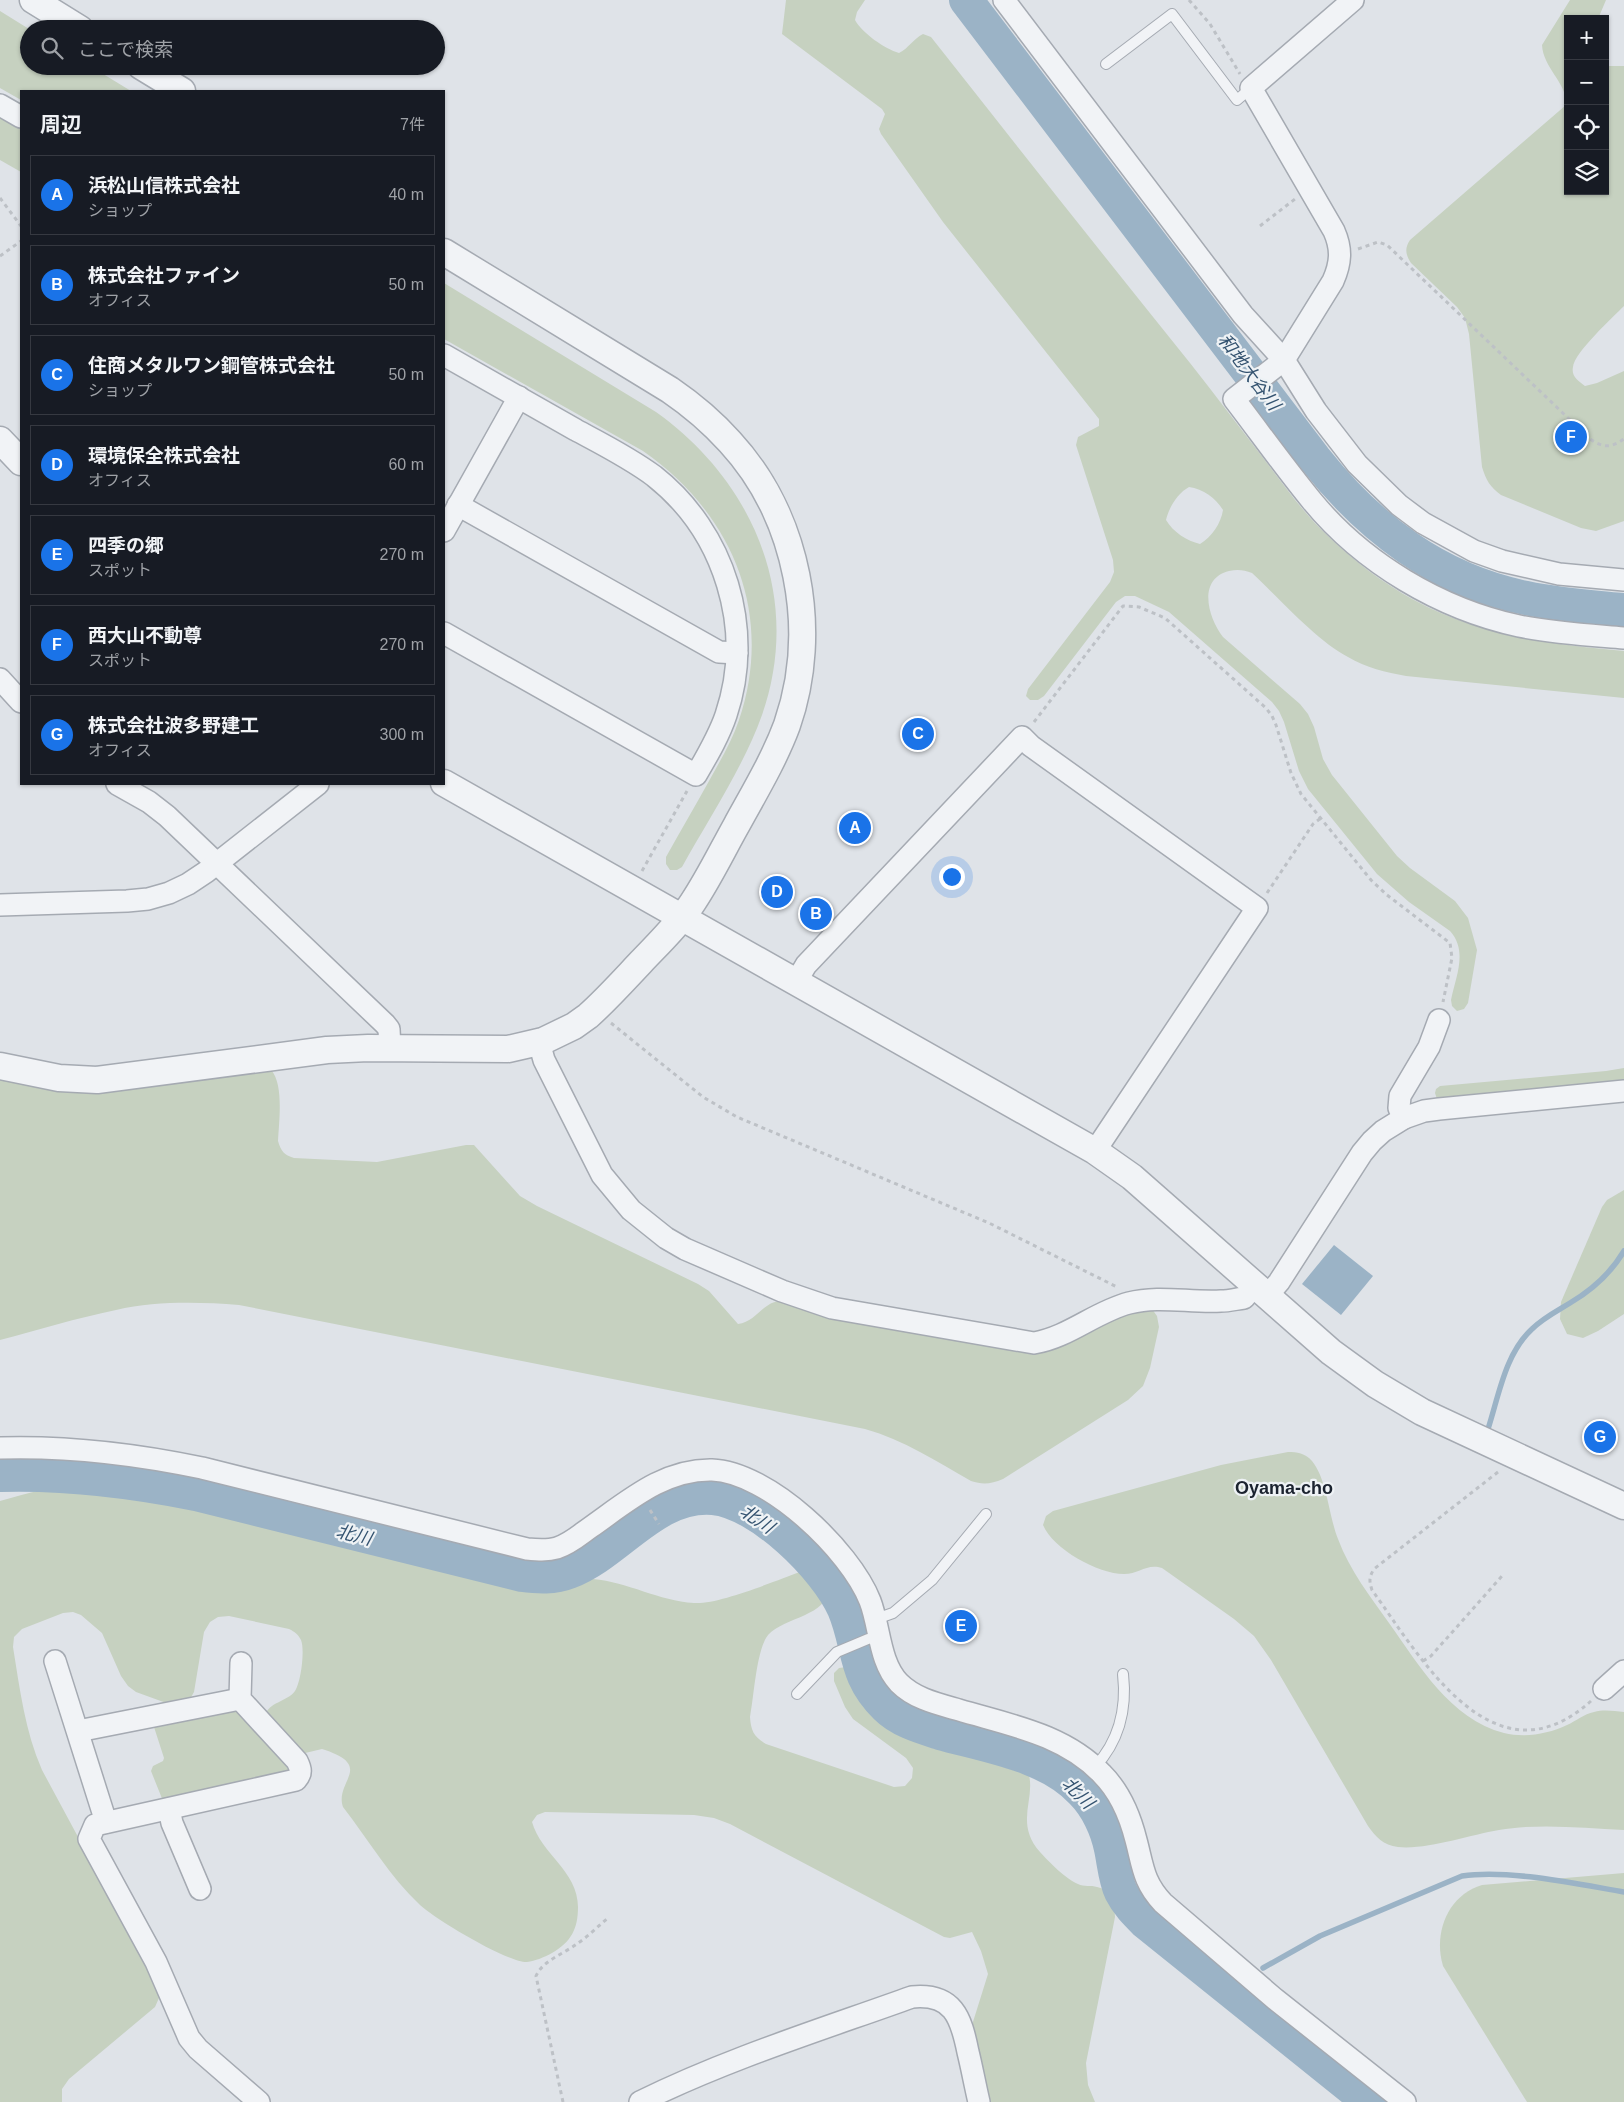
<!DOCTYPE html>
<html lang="ja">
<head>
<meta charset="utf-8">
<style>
  :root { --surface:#171b24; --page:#242831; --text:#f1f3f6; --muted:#9ea1a6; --line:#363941; --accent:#1a73e8 }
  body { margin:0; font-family:Helvetica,"Noto Sans JP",sans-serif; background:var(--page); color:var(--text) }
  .controls { position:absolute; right:15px; top:15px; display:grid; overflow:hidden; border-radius:0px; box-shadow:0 1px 4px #0004 }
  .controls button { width:45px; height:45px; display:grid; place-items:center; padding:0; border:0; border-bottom:1px solid var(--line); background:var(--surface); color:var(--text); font:25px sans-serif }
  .you { position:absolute; left:951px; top:876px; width:18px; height:18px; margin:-12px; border:4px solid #fff; border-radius:50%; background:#1a73e8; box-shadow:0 0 0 8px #1a73e833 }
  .badge { display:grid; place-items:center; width:32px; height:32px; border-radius:50%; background:var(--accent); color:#fff; font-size:16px; font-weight:700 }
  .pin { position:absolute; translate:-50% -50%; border:2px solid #fff; box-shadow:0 1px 5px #0006 }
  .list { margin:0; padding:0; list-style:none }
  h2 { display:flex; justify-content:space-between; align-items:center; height:65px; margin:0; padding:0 20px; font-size:21px }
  h2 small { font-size:16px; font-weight:400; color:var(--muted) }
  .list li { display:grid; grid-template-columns:32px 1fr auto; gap:15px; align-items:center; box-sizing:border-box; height:80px; margin:0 10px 10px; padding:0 10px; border:1px solid var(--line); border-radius:0px }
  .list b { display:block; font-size:19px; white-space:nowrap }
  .list p { margin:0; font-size:16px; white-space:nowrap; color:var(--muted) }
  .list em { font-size:16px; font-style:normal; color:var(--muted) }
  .icon { flex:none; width:28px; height:28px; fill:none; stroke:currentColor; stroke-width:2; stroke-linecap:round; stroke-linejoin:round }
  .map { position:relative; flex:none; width:1624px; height:2102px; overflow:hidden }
  .search { position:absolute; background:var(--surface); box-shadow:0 1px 4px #0004; left:20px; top:20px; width:425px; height:55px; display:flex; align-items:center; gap:12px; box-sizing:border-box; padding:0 18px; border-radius:28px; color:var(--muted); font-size:19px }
  .panel { position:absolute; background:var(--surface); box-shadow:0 1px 4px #0004; left:20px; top:90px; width:425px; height:695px; border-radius:0px }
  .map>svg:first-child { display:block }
  .green { fill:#c6d1c0; fill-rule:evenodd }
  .water { fill:#9bb3c6 }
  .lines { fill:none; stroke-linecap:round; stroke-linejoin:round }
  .stream { stroke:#9bb3c6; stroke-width:5.5 }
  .river { stroke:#9bb3c6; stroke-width:34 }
  .service-casing { stroke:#a5aab2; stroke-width:12 }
  .minor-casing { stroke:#a5aab2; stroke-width:24 }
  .tertiary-casing { stroke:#a5aab2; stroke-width:29 }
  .path { stroke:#bdc1c6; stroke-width:3; stroke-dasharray:4 4; stroke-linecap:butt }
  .service { stroke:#f1f3f6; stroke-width:10 }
  .minor { stroke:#f1f3f6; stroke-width:21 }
  .tertiary { stroke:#f1f3f6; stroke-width:26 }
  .labels { text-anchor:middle; stroke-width:4.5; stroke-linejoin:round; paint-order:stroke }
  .water-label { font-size:18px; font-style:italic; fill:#345370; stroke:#eef2f5 }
  .neighbourhood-label { font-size:18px; font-weight:bold; fill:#1b232f; stroke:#eef2f5 }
</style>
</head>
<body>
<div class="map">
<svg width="1624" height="2102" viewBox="0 0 1624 2102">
  <rect width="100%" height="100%" fill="#dfe3e8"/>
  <g class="green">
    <path d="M786,0H865L857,12L855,20C862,33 885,49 899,53C909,48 913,39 923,34L931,37C1017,146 1103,255 1190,363C1216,396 1241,429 1267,463C1286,488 1305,515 1329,537C1354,561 1383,583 1414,600C1480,636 1551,644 1624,651V698L1406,676C1386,672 1366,668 1348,657C1316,640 1280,599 1252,573C1244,570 1238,569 1229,571C1197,579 1208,618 1223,637L1300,704L1308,714L1314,727L1323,759L1332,775L1397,856L1410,868L1455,901L1468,918L1477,950L1468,1003L1464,1009L1457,1011L1452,1006L1451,1000C1456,976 1468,951 1450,931L1409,902L1377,874L1308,789L1299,771L1284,722L1279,711L1272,702L1169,612L1135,596H1125L1116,602L1044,696L1038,700H1030L1026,696L1028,689L1110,582L1114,572L1113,560L1076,445L1078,437L1099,426V419L943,222L881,134L879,129L885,114L882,109L782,34ZM1189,487C1203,489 1216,498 1223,510C1221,523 1212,537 1200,544C1187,541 1173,532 1166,520C1169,507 1178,493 1189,487Z"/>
    <path d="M1570,0H1606L1598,19H1568V191H1605V66H1624V306C1613,317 1574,353 1573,367C1571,376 1578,381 1585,386L1597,383L1624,371V521L1596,531L1581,528L1501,495C1490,487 1486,480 1482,467L1469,334L1465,318L1457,307L1411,263C1406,255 1404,249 1410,240L1566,105C1568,84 1543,68 1542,45Z"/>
    <polygon points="0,11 29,29 29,66 90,66 131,91 21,91 21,100 0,88"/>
    <polygon points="0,114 21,126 21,172 0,160"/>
    <path d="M444,283L656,412C754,482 803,598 762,715C744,766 708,820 682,867L677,870H670L666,864V857C680,832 695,806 709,781C720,761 732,741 739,720C775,613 732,513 643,451L444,339Z"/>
    <polygon points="1624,1068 1624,1083 1437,1099 1435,1093 1436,1089 1440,1086 1606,1071"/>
    <path d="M271,1070C284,1084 279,1121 278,1141C281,1151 284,1155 294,1158L377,1162L466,1145H474L520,1196L537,1206L698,1284L709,1291L738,1324C757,1322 763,1300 783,1301L1016,1350L1130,1312L1152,1309L1157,1316L1159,1327L1150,1368L1143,1386L1128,1400L1003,1479C991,1484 983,1485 971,1481C936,1461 904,1440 865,1429L239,1305C198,1302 156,1301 116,1310C77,1318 38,1330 0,1340V1078Z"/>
    <polygon points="1624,1190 1624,1314 1598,1331 1583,1338 1567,1334 1560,1319 1561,1302 1602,1207 1607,1200"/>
    <path d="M1288,1452C1297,1452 1305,1453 1312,1461C1327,1479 1329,1517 1338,1539C1350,1571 1370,1596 1389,1623C1419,1665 1450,1719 1504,1733C1525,1738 1548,1734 1567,1725C1576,1721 1584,1714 1594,1712C1604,1709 1614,1711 1624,1712V1830C1582,1828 1540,1823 1499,1830C1469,1835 1427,1850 1398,1847C1383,1845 1376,1837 1368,1826L1271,1660L1254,1636L1234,1619L1162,1568C1147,1563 1139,1574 1124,1574C1098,1574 1053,1549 1043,1525L1046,1516L1053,1511L1221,1465Z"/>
    <path d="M87,1484L151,1492L194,1501L521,1583C529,1583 536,1585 544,1585C560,1585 576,1578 593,1579C628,1582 659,1601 694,1603C717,1605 775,1581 800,1572C808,1573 814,1574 820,1581C845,1615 778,1616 766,1638C756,1656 754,1696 750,1717C751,1731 754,1737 766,1744L894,1787L905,1786L912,1778L913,1768L906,1758L853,1719L845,1707L834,1681V1673L839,1668L846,1667L851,1671L868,1698L883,1714L901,1727L1026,1767C1040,1795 1012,1820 1040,1852C1048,1861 1067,1880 1078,1884C1084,1887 1091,1885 1097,1887C1112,1890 1115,1903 1115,1917L1086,2063L1088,2085L1095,2102H986L973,2041L972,2025L988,1974L981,1951L972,1932L950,1938L944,1937L730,1824L714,1818L694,1815L545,1812L537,1815L532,1822C541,1854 578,1871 578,1907C578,1929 571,1942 552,1953C545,1957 535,1961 527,1962C508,1963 435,1919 420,1905C390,1877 368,1839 343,1807C334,1781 376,1766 322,1749L301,1754L265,1716C268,1702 287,1702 295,1691C301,1682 305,1650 301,1640C298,1634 295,1632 289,1629L229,1616L218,1617L210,1622L204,1632L194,1692L190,1699L169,1704L136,1692L128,1686L121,1676L102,1633L81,1615L73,1612L63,1613L22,1629L14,1637L13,1647C20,1690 25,1731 42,1770L140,1952L159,1990V1998L155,2007L69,2079L62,2089V2102H0V1501C29,1493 56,1485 87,1484Z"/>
    <polygon points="236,1708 295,1772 163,1801 151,1771 153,1766 163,1761 164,1758 154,1727 157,1724"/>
    <path d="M1624,1873V2102H1527L1443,1966C1433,1933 1448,1895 1482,1885Z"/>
  </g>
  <polygon class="water" points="1334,1245 1373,1276 1341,1315 1302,1284"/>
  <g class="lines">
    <g class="stream">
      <path d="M1488,1429C1499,1395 1505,1354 1532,1329C1543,1318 1557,1311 1570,1303C1592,1290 1611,1273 1624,1251"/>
      <path d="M1263,1968L1320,1936L1462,1876C1508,1869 1577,1884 1624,1892"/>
      <polyline points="1227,1989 1234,1986"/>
    </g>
    <g class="river">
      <path d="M966,0L1315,459C1370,528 1437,580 1526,598C1558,605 1591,607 1624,610"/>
      <path d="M0,1475C67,1473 131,1481 196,1494L522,1575C538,1577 554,1578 569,1572C619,1553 655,1493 713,1498C759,1502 826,1568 844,1609C860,1647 853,1675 886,1707C900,1721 921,1727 940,1733C987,1746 1048,1755 1082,1792C1097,1807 1107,1829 1111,1849C1114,1863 1115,1879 1121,1892C1127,1904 1136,1913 1145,1922L1369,2102"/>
    </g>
    <defs>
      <g id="service">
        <polyline points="1106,64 1172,14 1237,100 1251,88"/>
        <polyline points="876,1619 893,1613 932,1580 986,1514"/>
        <polyline points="797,1694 837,1652 868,1639 880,1636"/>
        <path d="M1095,1767C1119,1741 1127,1709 1123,1674"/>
      </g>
      <g id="minor">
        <polyline points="1004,0 1243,315 1284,360 1316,411 1357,464 1399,505 1423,523 1474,551 1502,561 1559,574 1624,580"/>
        <path d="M1353,0L1251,88L1334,231C1342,249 1341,263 1333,281L1284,360L1234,399C1260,433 1285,468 1312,501C1363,563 1440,609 1519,626C1553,633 1589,635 1624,638"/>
        <polyline points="0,105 21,117"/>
        <path d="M444,355C488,380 532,405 576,430C602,444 630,458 654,476C725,532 755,629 726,715C719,736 707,756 696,775L444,633"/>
        <polyline points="458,505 719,652 737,653"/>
        <polyline points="444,531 519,397"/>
        <polyline points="0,679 21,702"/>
        <polyline points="117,784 149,802 167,816 385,1024 389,1029 390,1049"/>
        <polyline points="0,905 127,901 148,899 169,893 188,884 206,872 318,784"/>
        <polyline points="796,982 806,965 1022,737 1031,746 1257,908 1095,1151"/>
        <path d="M539,1042L544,1060L602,1175L631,1210L666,1238L685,1249L782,1291L832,1308L1034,1343C1069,1337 1095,1312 1129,1303C1159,1295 1190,1303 1221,1301C1229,1301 1236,1299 1244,1298L1255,1285"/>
        <polyline points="1404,1118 1399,1108 1400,1096 1429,1047 1439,1020"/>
        <polyline points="1267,1296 1279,1282 1362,1153 1372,1141 1383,1131 1404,1118 1424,1111 1439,1109 1624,1091"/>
        <path d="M0,1448C68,1446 135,1454 202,1468L527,1549C537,1550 547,1551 557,1548C570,1544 581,1534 591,1527C628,1501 664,1469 712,1470C768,1472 850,1550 870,1601C880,1627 879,1662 899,1683C915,1699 938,1704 959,1710C1009,1725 1064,1734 1102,1774C1119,1791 1130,1816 1136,1840C1143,1866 1143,1882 1163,1903L1275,1999L1405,2102"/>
        <polyline points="55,1661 106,1822"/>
        <path d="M241,1663L240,1699L297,1761C301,1769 302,1773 296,1780L95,1825L89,1839L156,1962L189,2038L198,2049L259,2102"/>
        <polyline points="1604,1689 1624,1671"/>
        <polyline points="78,1731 240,1699"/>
        <polyline points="169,1809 172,1823 200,1889"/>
        <path d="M640,2102C727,2059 820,2030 912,1997C953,1993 961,2017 968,2052C972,2068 975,2085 979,2102"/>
      </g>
      <g id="tertiary">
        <polyline points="33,0 80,29"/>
        <polyline points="141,66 182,91"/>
        <polyline points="0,440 21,462"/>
        <polyline points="444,783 1095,1151 1132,1177 1331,1352 1375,1384 1422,1412 1624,1506"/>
        <path d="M0,1066L59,1078L97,1080L327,1050L368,1048L508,1049L543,1041L574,1026L588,1016C607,999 624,980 641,962C659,943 679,924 693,902C709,878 722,851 736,826C754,793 774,760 787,725C820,630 798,516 730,442C712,422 692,405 670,390L444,252"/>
      </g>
    </defs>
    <use href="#service" class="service-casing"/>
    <use href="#minor" class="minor-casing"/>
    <use href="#tertiary" class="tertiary-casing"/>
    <g class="path">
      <polyline points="1189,0 1210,24 1240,74"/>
      <polyline points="0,198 21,226"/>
      <polyline points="1260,226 1295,199"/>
      <path d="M1358,249L1378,242L1387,245L1590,439C1603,448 1611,448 1624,439"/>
      <polyline points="0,256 21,241"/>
      <polyline points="1034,722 1123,606 1139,607 1165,618 1266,708 1272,716 1276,725 1291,773 1301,794 1371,880 1387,895 1450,943 1452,958 1443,1002"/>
      <polyline points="642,871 687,791"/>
      <polyline points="1267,893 1313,824 1321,818"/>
      <polyline points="611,1023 703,1097 737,1117 989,1223 1117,1287"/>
      <path d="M1498,1472L1374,1569C1369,1577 1369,1581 1372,1590C1421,1658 1494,1788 1591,1701"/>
      <polyline points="650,1510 659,1524"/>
      <polyline points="1423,1661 1431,1656 1502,1576"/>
      <path d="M563,2102L536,1976C543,1960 564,1954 578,1943C589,1936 598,1926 608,1918"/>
    </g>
    <use href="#service" class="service"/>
    <use href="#minor" class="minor"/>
    <use href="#tertiary" class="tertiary"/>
  </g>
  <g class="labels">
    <g class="water-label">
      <text transform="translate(1249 372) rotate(53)" y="6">和地大谷川</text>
      <text transform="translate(757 1519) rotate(34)" y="6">北川</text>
      <text transform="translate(354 1535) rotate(14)" y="6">北川</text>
      <text transform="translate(1078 1793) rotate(45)" y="6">北川</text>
    </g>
    <g class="neighbourhood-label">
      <text x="1284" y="1494">Oyama-cho</text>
    </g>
  </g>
</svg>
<div class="controls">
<button>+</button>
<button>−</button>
<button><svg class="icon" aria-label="locate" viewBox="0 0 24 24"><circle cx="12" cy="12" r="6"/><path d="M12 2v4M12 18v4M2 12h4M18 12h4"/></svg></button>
<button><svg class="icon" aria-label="layers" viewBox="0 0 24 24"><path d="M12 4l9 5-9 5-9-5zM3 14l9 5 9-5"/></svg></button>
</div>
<div class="you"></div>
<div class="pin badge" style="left:855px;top:828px">A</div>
<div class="pin badge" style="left:816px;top:914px">B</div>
<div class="pin badge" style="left:918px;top:734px">C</div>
<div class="pin badge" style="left:777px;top:892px">D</div>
<div class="pin badge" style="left:961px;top:1626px">E</div>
<div class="pin badge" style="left:1571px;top:437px">F</div>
<div class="pin badge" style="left:1600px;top:1437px">G</div>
<div class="search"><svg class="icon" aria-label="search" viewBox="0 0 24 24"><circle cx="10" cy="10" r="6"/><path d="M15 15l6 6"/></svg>ここで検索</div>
<section class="panel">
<h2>周辺<small>7件</small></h2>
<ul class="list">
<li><span class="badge">A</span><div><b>浜松山信株式会社</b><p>ショップ</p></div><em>40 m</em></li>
<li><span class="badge">B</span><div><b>株式会社ファイン</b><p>オフィス</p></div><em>50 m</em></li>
<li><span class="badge">C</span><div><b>住商メタルワン鋼管株式会社</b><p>ショップ</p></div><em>50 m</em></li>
<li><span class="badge">D</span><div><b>環境保全株式会社</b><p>オフィス</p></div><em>60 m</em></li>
<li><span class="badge">E</span><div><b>四季の郷</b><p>スポット</p></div><em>270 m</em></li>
<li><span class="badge">F</span><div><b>西大山不動尊</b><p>スポット</p></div><em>270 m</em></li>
<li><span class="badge">G</span><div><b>株式会社波多野建工</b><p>オフィス</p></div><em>300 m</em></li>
</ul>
</section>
</div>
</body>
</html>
